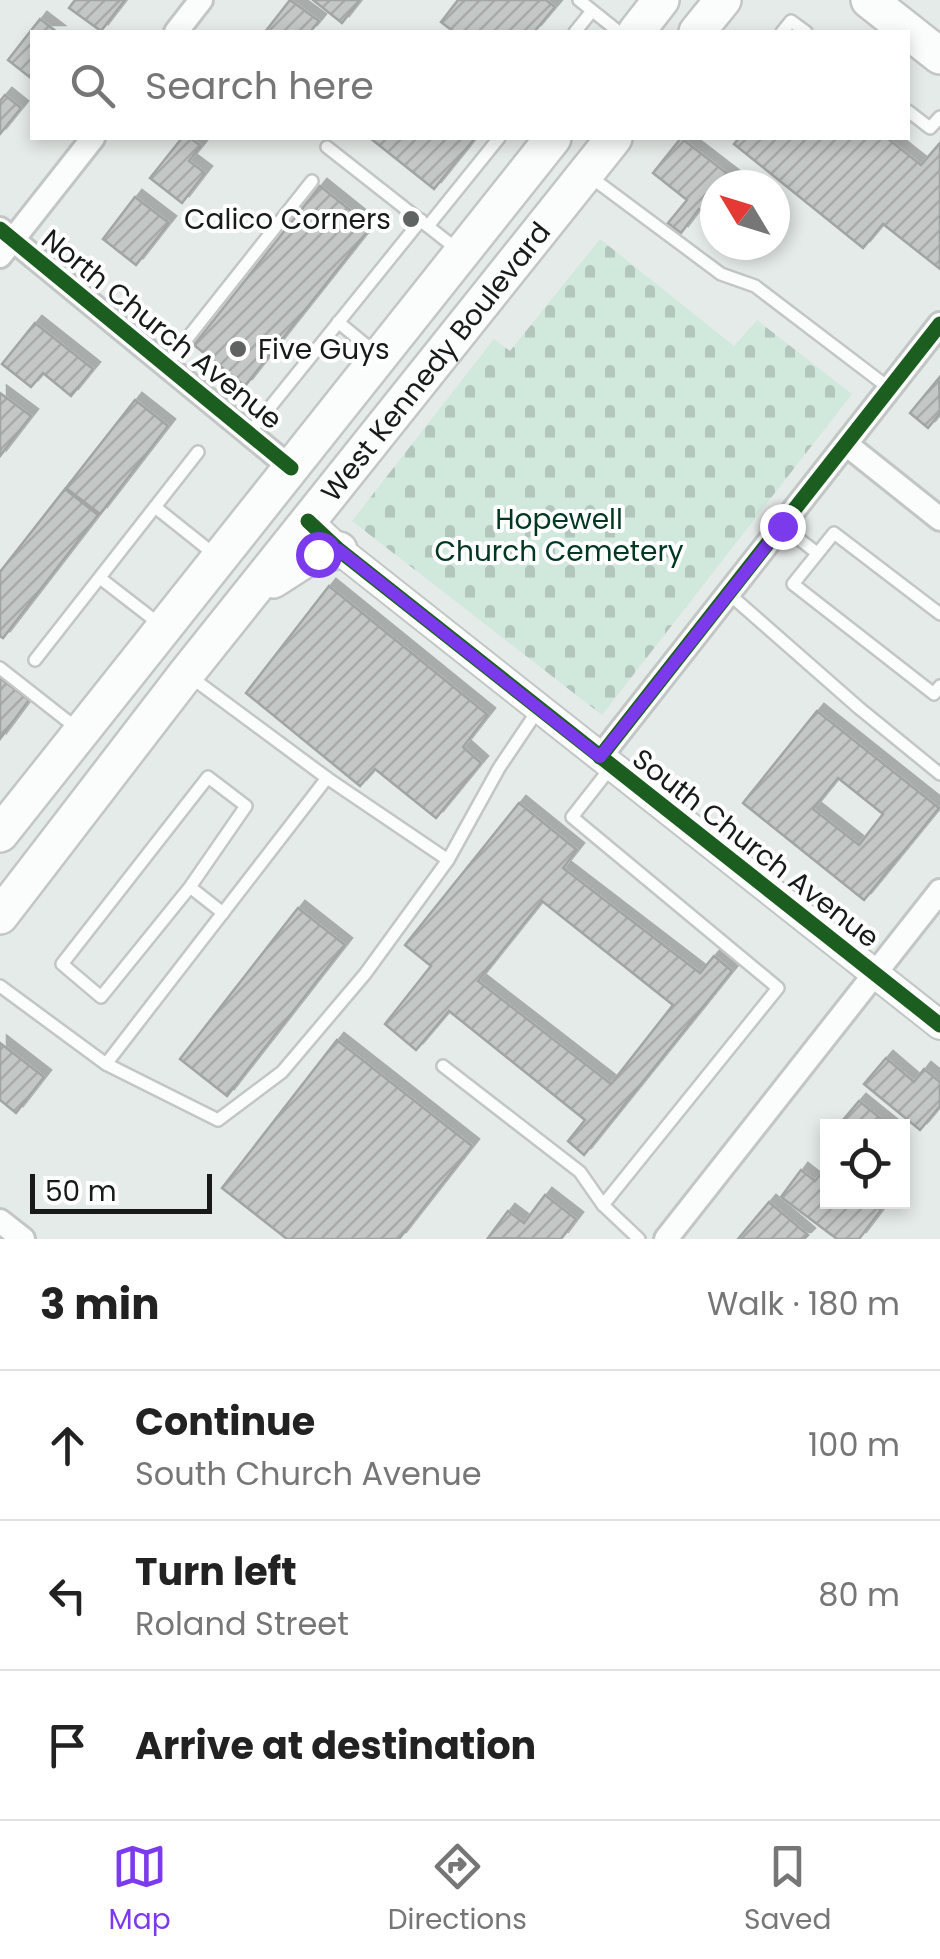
<!DOCTYPE html>
<html lang="en">
<head>
<meta charset="utf-8">
<style>
  :root { --surface:#fff; --page:#f2f2f2; --text:#222; --muted:#767676; --line:#e0e0e0; --accent:#7c3aed }
  body { margin:0; font-family:Poppins,sans-serif; background:var(--page); color:var(--text) }
  .controls { position:absolute; right:30px; bottom:30px; display:grid; overflow:hidden; border-radius:0px; box-shadow:0 5px 15px #0003 }
  .controls button { width:90px; height:90px; display:grid; place-items:center; padding:0; border:0; border-bottom:2px solid var(--line); background:var(--surface); color:var(--text); font:50px sans-serif }
  .compass { position:absolute; left:700px; top:170px; width:90px; height:90px; border-radius:50%; background:var(--surface); box-shadow:0 5px 15px #0003; rotate:308deg }
  .scale { position:absolute; left:30px; bottom:25px; width:182px; box-sizing:border-box; padding-left:10px; border:5px solid #171a19; border-top:0; font-size:28px; line-height:35px; white-space:nowrap; color:#171a19; -webkit-text-stroke:8px #fff; paint-order:stroke }
  .stop { position:absolute; width:30px; height:30px; margin:-22px; border:8px solid #7c3aed; border-radius:50%; background:#fff }
  .stop.end { background:#7c3aed; border-color:#fff; box-shadow:0 2px 10px #0008 }
  .list { margin:0; padding:0; list-style:none }
  h2 { display:flex; justify-content:space-between; align-items:center; height:130px; margin:0; padding:0 40px; font-size:42px }
  h2 small { font-size:32px; font-weight:400; color:var(--muted) }
  .list li { display:grid; grid-template-columns:65px 1fr auto; gap:30px; align-items:center; box-sizing:border-box; height:150px; padding:0 40px; border-top:2px solid var(--line) }
  .list b { display:block; font-size:38px; white-space:nowrap }
  .list p { margin:0; font-size:32px; white-space:nowrap; color:var(--muted) }
  .list em { font-size:32px; font-style:normal; color:var(--muted) }
  .icon { flex:none; width:55px; height:55px; fill:none; stroke:currentColor; stroke-width:2; stroke-linecap:round; stroke-linejoin:round }
  .map { position:relative; flex:none; width:940px; height:1239px; overflow:hidden }
  .search { position:absolute; background:var(--surface); box-shadow:0 5px 15px #0003; left:30px; right:30px; top:30px; height:110px; display:flex; align-items:center; gap:25px; box-sizing:border-box; padding:0 35px; border-radius:0px; color:var(--muted); font-size:38px }
  .sheet { height:580px; background:var(--surface) }
  nav { display:flex; justify-content:space-around; align-items:center; box-sizing:border-box; height:140px; border-top:2px solid var(--line); background:var(--surface); font-size:28px; color:var(--muted) }
  nav a { display:grid; justify-items:center; gap:5px }
  nav .on { color:var(--accent) }
  .map>svg:first-child { display:block }
  .cemetery { fill:url(#cemetery-stones) }
  .building { fill:url(#building-hatch); stroke:#a1a5a3; stroke-width:2.5; fill-rule:evenodd; filter:url(#shadow) }
  .lines { fill:none; stroke-linecap:round; stroke-linejoin:round }
  .service-casing { stroke:#c2c6c4; stroke-width:16 }
  .minor-casing { stroke:#c2c6c4; stroke-width:28 }
  .tertiary-casing { stroke:#c2c6c4; stroke-width:32 }
  .primary-casing { stroke:#c2c6c4; stroke-width:40 }
  .service { stroke:#fbfcfc; stroke-width:11 }
  .minor { stroke:#fbfcfc; stroke-width:22 }
  .tertiary { stroke:#fbfcfc; stroke-width:28 }
  .primary { stroke:#fbfcfc; stroke-width:35 }
  .cycleway-casing { stroke:#fff; stroke-width:21 }
  .cycleway { stroke:#1b5e20; stroke-width:15 }
  .route { stroke:#7c3aed; stroke-width:12 }
  .poi-dot { fill:#5f6361; stroke:#fff; stroke-width:4 }
  .labels { text-anchor:middle; stroke-width:8; stroke-linejoin:round; paint-order:stroke }
  .poi-label { font-size:28px; fill:#171a19; stroke:#fff; text-anchor:end }
  .street-label { font-size:28px; fill:#171a19; stroke:#fff }
  .park-label { font-size:28px; fill:#003723; stroke:#fff }
</style>
</head>
<body>
<div class="map">
<svg width="940" height="1239" viewBox="0 0 940 1239">
  <defs>
    <pattern id="cemetery-stones" width="16" height="16" patternUnits="userSpaceOnUse" patternTransform="scale(2.5)"><rect width="16" height="16" fill="#d1e8dc"/><path d="M2 7V4a2 2 0 0 1 4 0v3zM10 15v-3a2 2 0 0 1 4 0v3z" fill="#b3c6bc"/></pattern>
    <pattern id="building-hatch" width="6" height="6" patternUnits="userSpaceOnUse" patternTransform="scale(2.5)"><rect width="6" height="6" fill="#c3c7c5"/><path d="M-1 1l2-2M0 6l6-6M5 7l2-2" fill="none" stroke="#a7aaa9"/></pattern>
    <filter id="shadow"><feDropShadow dx="7" dy="-7" stdDeviation="0" flood-color="#0004"/></filter>
  </defs>
  <rect width="100%" height="100%" fill="#e5ebe8"/>
  <polygon class="cemetery" points="600,239 734,346 757,320 852,394 602,715 352,521 494,339 510,351"/>
  <g class="building">
    <polygon points="75,0 125,0 101,31 69,8"/>
    <polygon points="290,0 319,21 310,32 265,32"/>
    <polygon points="313,0 360,0 342,23"/>
    <polygon points="458,0 546,0 555,7 534,32 454,32 441,22"/>
    <polygon points="40,19 57,32 32,32 32,79 8,60"/>
    <polygon points="5,95 21,108 0,134 0,101"/>
    <polygon points="182,138 190,138 201,146 189,161 205,173 182,203 150,178"/>
    <polygon points="370,138 475,138 434,189"/>
    <polygon points="681,138 742,185 715,185 715,222 699,209 681,233 668,223 687,200 653,173"/>
    <polygon points="739,138 887,138 921,165 940,143 940,269 883,224 863,248 734,144"/>
    <polygon points="320,186 371,227 245,386 194,345"/>
    <polygon points="135,197 169,223 136,265 103,239"/>
    <polygon points="35,323 93,369 71,396 43,373 31,387 2,364"/>
    <polygon points="939,378 940,413 928,428 910,413"/>
    <polygon points="0,393 31,416 0,456"/>
    <polygon points="135,400 168,426 100,514 66,488"/>
    <polygon points="65,489 98,515 3,638 0,636 0,572"/>
    <polygon points="329,586 488,715 463,747 481,763 436,818 375,769 360,786 246,693"/>
    <polygon points="0,678 29,700 0,739"/>
    <path d="M817,711L939,808L864,900L743,803ZM838,778L883,814L859,845L813,809Z"/>
    <path d="M519,803L577,850L563,868L700,973L714,956L732,971L584,1155L568,1141L585,1120L449,1011L416,1050L385,1024L431,966L405,945ZM542,901L673,1005L611,1084L478,981Z"/>
    <polygon points="298,908 345,945 227,1096 180,1059"/>
    <polygon points="337,1040 472,1146 399,1239 287,1239 222,1188"/>
    <polygon points="0,1043 44,1077 16,1113 0,1100"/>
    <polygon points="886,1058 914,1082 924,1069 940,1082 940,1106 920,1130 864,1084"/>
    <polygon points="859,1101 890,1126 838,1126"/>
    <polygon points="826,1167 828,1169 828,1202 870,1202 881,1210 859,1239 837,1239 781,1197 801,1170 815,1181"/>
    <polygon points="545,1195 576,1219 561,1239 488,1238 508,1211 524,1223"/>
    <polygon points="769,1202 808,1235 804,1239 738,1239"/>
  </g>
  <g class="lines">
    <defs>
      <g id="service">
        <polyline points="579,0 619,32"/>
        <polyline points="575,32 592,11"/>
        <polyline points="782,32 791,21 806,32"/>
        <polyline points="908,111 930,128 940,117"/>
        <polyline points="327,147 458,250"/>
        <polyline points="588,175 721,274 755,286 889,388"/>
        <polyline points="428,226 499,138"/>
        <polyline points="338,322 378,355"/>
        <polyline points="167,364 312,181"/>
        <polyline points="250,432 421,220"/>
        <polyline points="155,507 214,554"/>
        <polyline points="782,526 817,553"/>
        <polyline points="100,578 162,626"/>
        <polyline points="728,593 859,708 940,774"/>
        <polyline points="940,614 834,533 793,584 934,694 940,686"/>
        <polyline points="35,660 198,452"/>
        <polyline points="0,668 79,730"/>
        <polyline points="448,860 499,768 538,710"/>
        <polyline points="190,887 246,806 208,777 62,964 101,997 190,887 223,913"/>
        <polyline points="0,986 106,1064 327,778 188,675"/>
        <polyline points="106,1064 218,1120 282,1072 365,974 448,860 327,778"/>
        <polyline points="443,1066 580,1172 603,1205 639,1239"/>
        <polyline points="603,1205 778,988 572,817 612,766"/>
      </g>
      <g id="minor">
        <polyline points="176,32 201,0"/>
        <polyline points="0,229 291,468"/>
        <polyline points="0,256 93,138"/>
        <polyline points="846,444 940,519"/>
        <polyline points="600,757 940,324"/>
        <polyline points="0,1221 23,1239"/>
        <polyline points="666,1239 940,891"/>
      </g>
      <polyline id="tertiary" points="308,521 339,550 940,1025"/>
      <g id="primary">
        <polyline points="869,0 940,56"/>
        <polyline points="636,32 661,0"/>
        <polyline points="697,32 723,0"/>
        <polyline points="273,580 304,560 339,550"/>
        <polyline points="0,834 553,138"/>
        <path id="s1" d="M0,916L186,674L614,138"/>
      </g>
    </defs>
    <use href="#service" class="service-casing"/>
    <use href="#minor" class="minor-casing"/>
    <use href="#tertiary" class="tertiary-casing"/>
    <use href="#primary" class="primary-casing"/>
    <use href="#service" class="service"/>
    <use href="#minor" class="minor"/>
    <use href="#tertiary" class="tertiary"/>
    <use href="#primary" class="primary"/>
    <defs>
      <g id="cycleway">
        <polyline points="0,229 291,468"/>
        <polyline points="308,521 339,550 940,1025"/>
        <polyline points="600,757 940,324"/>
      </g>
    </defs>
    <use href="#cycleway" class="cycleway-casing"/>
    <use href="#cycleway" class="cycleway"/>
  </g>
  <g class="lines">
    <polyline class="route" points="318,554 339,550 600,757 782,526"/>
  </g>
  <g class="poi-dot">
    <circle cx="411" cy="219" r="10"/>
    <circle cx="238" cy="349" r="10"/>
  </g>
  <g class="labels">
    <g class="poi-label">
      <text x="391" y="229">Calico Corners</text>
      <text x="258" y="359" text-anchor="start">Five Guys</text>
    </g>
    <g class="street-label">
      <text transform="translate(162 329) rotate(39)" y="10">North Church Avenue</text>
      <text dy="10" stroke="none"><textPath href="#s1" startOffset="705">West Kennedy Boulevard</textPath></text>
      <text transform="translate(756 848) rotate(38)" y="10">South Church Avenue</text>
    </g>
    <g class="park-label">
      <text x="559" y="529">Hopewell<tspan x="559" dy="32">Church Cemetery</tspan></text>
    </g>
  </g>
</svg>
<div class="controls">
<button><svg class="icon" aria-label="locate" viewBox="0 0 24 24"><circle cx="12" cy="12" r="6"/><path d="M12 2v4M12 18v4M2 12h4M18 12h4"/></svg></button>
</div>
<svg class="compass" viewBox="-18 -18 36 36"><path d="M0-13l5 13h-10z" fill="#e53935"/><path d="M0 13l5-13h-10z" fill="#767676"/></svg>
<div class="scale">50 m</div>
<div class="stop" style="left:318px;top:554px"></div>
<div class="stop end" style="left:782px;top:526px"></div>
<div class="search"><svg class="icon" aria-label="search" viewBox="0 0 24 24"><circle cx="10" cy="10" r="6"/><path d="M15 15l6 6"/></svg>Search here</div>
</div>
<section class="sheet">
<h2>3 min<small>Walk · 180 m</small></h2>
<ul class="list">
<li><svg class="icon" aria-label="ahead" viewBox="0 0 24 24"><path d="M12 20V5M6 11l6-6 6 6"/></svg><div><b>Continue</b><p>South Church Avenue</p></div><em>100 m</em></li>
<li><svg class="icon" aria-label="left" viewBox="0 0 24 24"><path d="M17 20v-9H6M10 6l-5 5 5 5"/></svg><div><b>Turn left</b><p>Roland Street</p></div><em>80 m</em></li>
<li><svg class="icon" aria-label="arrive" viewBox="0 0 24 24"><path d="M6 21V4h12l-3 4 3 4H6"/></svg><div><b>Arrive at destination</b></div></li>
</ul>
</section>
<nav>
<a class="on"><svg class="icon" aria-label="map" viewBox="0 0 24 24"><path d="M3 6l6-2 6 2 6-2v14l-6 2-6-2-6 2zM9 4v14M15 6v14"/></svg>Map</a>
<a><svg class="icon" aria-label="directions" viewBox="0 0 24 24"><path d="M12 3l9 9-9 9-9-9zM9 14v-3h6M13 9l2 2-2 2"/></svg>Directions</a>
<a><svg class="icon" aria-label="saved" viewBox="0 0 24 24"><path d="M7 4h10v16l-5-4-5 4z"/></svg>Saved</a>
</nav>
</body>
</html>
